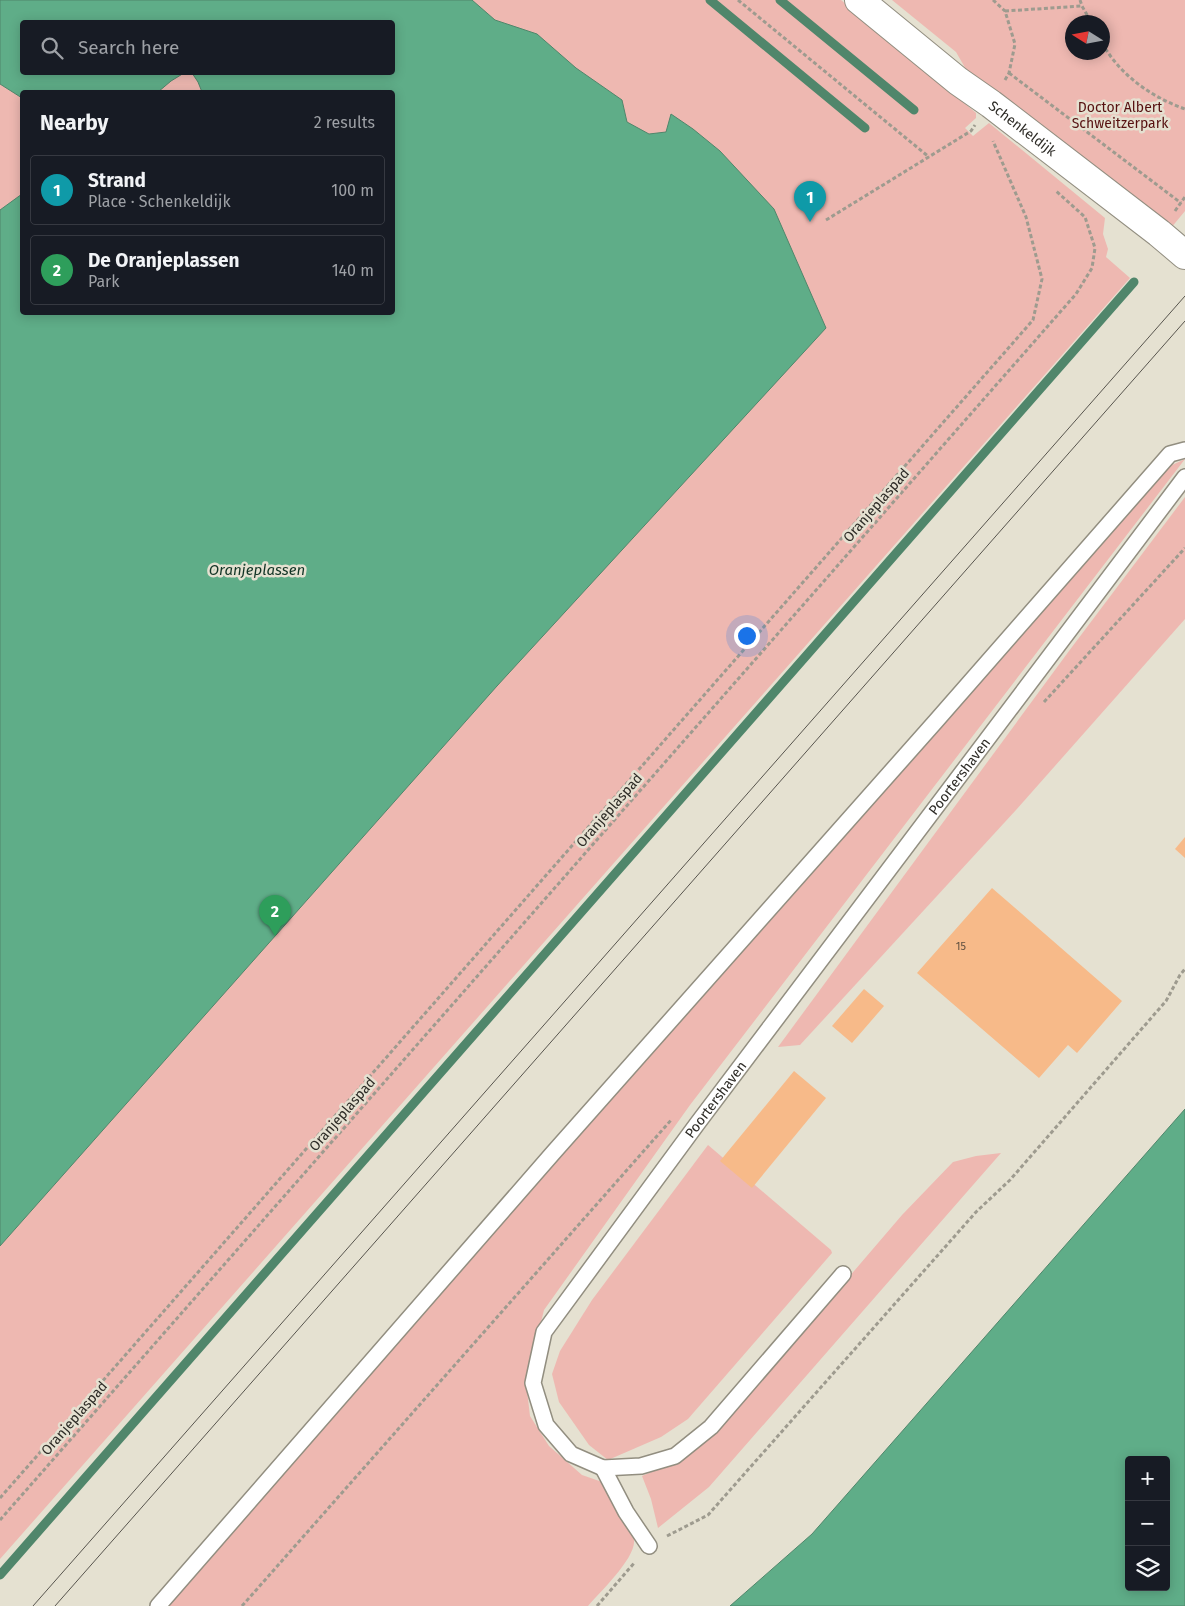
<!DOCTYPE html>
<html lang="en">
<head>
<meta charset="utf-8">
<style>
  :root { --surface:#171b24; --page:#242831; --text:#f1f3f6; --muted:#9ea1a6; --line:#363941; --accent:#ada6dd }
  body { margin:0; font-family:"Fira Sans",sans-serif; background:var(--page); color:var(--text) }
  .controls { position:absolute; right:15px; bottom:15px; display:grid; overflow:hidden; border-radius:5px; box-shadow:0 2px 12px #0003 }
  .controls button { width:45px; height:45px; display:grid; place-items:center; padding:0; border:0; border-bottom:1px solid var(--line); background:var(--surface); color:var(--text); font:25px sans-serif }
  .compass { position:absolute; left:1065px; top:15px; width:45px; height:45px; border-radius:50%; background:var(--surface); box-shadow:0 2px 12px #0003; rotate:281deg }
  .you { position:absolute; left:746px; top:635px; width:18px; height:18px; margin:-12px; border:4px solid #fff; border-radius:50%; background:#1a73e8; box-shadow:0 0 0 8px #1a73e833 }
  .badge { display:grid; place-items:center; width:32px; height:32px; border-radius:50%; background:var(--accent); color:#fff; font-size:16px; font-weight:700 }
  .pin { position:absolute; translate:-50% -41px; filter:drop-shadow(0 1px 2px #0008) }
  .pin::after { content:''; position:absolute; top:26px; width:18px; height:15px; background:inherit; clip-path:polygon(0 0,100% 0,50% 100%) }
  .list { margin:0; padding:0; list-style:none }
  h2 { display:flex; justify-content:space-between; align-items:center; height:65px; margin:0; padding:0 20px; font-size:21px }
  h2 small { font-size:16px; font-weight:400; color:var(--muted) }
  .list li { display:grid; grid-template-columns:32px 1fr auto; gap:15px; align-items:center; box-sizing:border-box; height:70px; margin:0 10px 10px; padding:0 10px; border:1px solid var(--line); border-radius:5px }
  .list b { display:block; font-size:19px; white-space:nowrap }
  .list p { margin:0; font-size:16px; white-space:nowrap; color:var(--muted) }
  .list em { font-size:16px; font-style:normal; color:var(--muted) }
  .icon { flex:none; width:28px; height:28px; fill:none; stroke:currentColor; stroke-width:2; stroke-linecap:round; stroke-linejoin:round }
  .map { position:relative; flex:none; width:1185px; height:1606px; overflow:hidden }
  .search { position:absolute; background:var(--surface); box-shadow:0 2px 12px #0003; left:20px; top:20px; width:375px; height:55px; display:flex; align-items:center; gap:12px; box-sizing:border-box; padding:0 18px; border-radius:5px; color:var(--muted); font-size:19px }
  .panel { position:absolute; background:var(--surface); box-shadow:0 2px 12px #0003; left:20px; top:90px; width:375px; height:225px; border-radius:5px }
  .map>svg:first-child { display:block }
  .green { fill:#eeb8b1; fill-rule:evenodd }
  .water { fill:#5fad88; stroke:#50866b; fill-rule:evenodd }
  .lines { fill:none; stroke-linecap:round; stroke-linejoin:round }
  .stream { stroke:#50866b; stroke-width:9 }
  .building { fill:#f7ba89 }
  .service-casing { stroke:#928e80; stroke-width:18 }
  .minor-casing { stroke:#928e80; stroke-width:30 }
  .path { stroke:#9e9b8f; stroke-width:3; stroke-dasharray:4 2.5; stroke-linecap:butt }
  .service { stroke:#fff; stroke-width:15 }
  .minor { stroke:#fff; stroke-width:28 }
  .tram { stroke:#58554e; stroke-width:1 }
  .labels { text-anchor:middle; stroke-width:5; stroke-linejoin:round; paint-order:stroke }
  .number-label { font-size:11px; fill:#605040 }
  .park-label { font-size:14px; fill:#561010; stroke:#e5e1d1 }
  .street-label { font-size:14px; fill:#2e2c27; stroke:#e5e1d1 }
  .water-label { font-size:15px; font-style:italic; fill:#113425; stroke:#e5e1d1 }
</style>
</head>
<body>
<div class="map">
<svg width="1185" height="1606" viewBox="0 0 1185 1606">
  <rect width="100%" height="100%" fill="#e5e1d1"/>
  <g class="green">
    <path d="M0,0H841L976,113V118L965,128L973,136L989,123L1105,218L1103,234L1108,249L1106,257L1130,278L0,1559ZM22,22H392V72H22ZM22,92H392V312H22Z"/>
    <path d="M892,0H1185V211L1166,234L971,78L956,52ZM1072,22H1102V52H1072Z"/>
    <path d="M1185,459L690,1105L544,1310L526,1382L530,1416L549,1446L582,1475L608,1484C617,1500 633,1522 634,1540C636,1558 600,1592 588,1606H165L1129,511L1170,466Z"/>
    <polygon points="1185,497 1185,619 1016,810 800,1045 778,1047 1069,651"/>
    <polygon points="708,1145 831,1250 832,1253 688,1419 661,1437 608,1460 589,1445 559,1402 552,1374 560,1351 592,1300"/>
    <polygon points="1001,1153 709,1487 658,1528 651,1499 642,1476 675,1462 705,1442 747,1396 902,1215 953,1162 976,1156"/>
  </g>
  <g class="water">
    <polygon points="0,0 472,0 495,20 537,34 576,68 622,100 627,122 649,134 666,132 671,114 693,129 720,151 774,209 826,328 497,686 0,1246 0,210 22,194 22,312 392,312 392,92 202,92 198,82 192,73 392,72 392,22 22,22 22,72 184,73 171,81 158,92 22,92 22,98 0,84"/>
    <path d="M1185,1109V1606H730L812,1534ZM1129,1460H1166V1587H1129Z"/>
  </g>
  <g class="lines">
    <g class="stream">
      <polyline points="710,0 865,128"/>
      <polyline points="780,0 914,110"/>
      <polyline points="0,1575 1134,282"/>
    </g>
  </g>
  <g class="building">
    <polygon points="1185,837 1185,858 1175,849"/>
    <polygon points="992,888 1122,1001 1077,1053 1068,1045 1039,1078 917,973"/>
    <polygon points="864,989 884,1006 852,1043 832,1026"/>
    <polygon points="794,1071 826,1098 752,1188 720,1161"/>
  </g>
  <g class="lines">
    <defs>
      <g id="service">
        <path id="s1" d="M843,1274L711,1427L675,1456L641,1466L603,1468L571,1454L546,1425L533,1383L544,1332L697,1124L1185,477"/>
        <polyline points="603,1468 626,1512 649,1546"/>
        <polyline points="158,1606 553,1153 936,721 1170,454 1185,450"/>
      </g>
      <g id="minor">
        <path id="s2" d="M859,0L958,81L991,104L1159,233L1185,255"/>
      </g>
    </defs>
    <use href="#service" class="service-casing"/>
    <use href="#minor" class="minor-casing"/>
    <g class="path">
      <polyline points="738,0 929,157"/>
      <polyline points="993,0 1005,11 1015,44 1009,73 1005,80"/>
      <polyline points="1080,0 1082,6 1091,22"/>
      <polyline points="1005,11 1082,6"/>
      <path d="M1102,43C1120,75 1151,97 1185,109"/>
      <polyline points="1009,73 1181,203"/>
      <polyline points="1175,211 1185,197"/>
      <polyline points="826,220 971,131 975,125"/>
      <polyline points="1044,702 1185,548"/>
      <polyline points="0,1498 1033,320 1042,279 1026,217 993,141"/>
      <polyline points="0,1520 1076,294 1092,268 1095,248 1085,217 1056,191"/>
      <polyline points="667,1536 708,1515 976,1212 1010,1180 1166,1001 1180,975 1185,969"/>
      <polyline points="242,1606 672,1119"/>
      <polyline points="597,1606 635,1562"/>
    </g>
    <use href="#service" class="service"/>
    <use href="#minor" class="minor"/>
    <g class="tram">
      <polyline points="33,1606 1185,296"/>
      <polyline points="55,1606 1185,321"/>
    </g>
  </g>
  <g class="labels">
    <g class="number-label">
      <text x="961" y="950">15</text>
    </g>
    <g class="park-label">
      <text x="1120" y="112">Doctor Albert<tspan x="1120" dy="16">Schweitzerpark</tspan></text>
    </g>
    <g class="street-label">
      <text dy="5" stroke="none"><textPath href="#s2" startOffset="208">Schenkeldijk</textPath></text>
      <text transform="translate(876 505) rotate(-49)" y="5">Oranjeplaspad</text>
      <text dy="5" stroke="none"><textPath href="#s1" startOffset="1185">Poortershaven</textPath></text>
      <text transform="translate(609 810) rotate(-49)" y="5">Oranjeplaspad</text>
      <text dy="5" stroke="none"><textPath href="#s1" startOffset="780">Poortershaven</textPath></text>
      <text transform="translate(342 1114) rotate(-49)" y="5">Oranjeplaspad</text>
      <text transform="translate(74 1418) rotate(-49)" y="5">Oranjeplaspad</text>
    </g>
    <g class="water-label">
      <text x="257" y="575">Oranjeplassen</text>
    </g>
  </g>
</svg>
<div class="controls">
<button>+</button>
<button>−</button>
<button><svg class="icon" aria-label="layers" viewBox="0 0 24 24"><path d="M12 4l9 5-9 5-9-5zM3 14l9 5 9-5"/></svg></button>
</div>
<svg class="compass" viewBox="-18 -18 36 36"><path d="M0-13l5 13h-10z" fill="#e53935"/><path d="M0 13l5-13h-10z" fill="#9ea1a6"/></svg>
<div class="you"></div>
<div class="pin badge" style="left:810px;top:222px;background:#0f9aa8">1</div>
<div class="pin badge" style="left:275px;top:936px;background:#2e9e5b">2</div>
<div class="search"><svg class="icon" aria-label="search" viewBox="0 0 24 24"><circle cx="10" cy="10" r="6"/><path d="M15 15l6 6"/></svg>Search here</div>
<section class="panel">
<h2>Nearby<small>2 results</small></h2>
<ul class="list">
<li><span class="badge" style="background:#0f9aa8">1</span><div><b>Strand</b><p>Place · Schenkeldijk</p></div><em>100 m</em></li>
<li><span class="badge" style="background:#2e9e5b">2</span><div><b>De Oranjeplassen</b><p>Park</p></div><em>140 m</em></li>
</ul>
</section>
</div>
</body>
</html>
